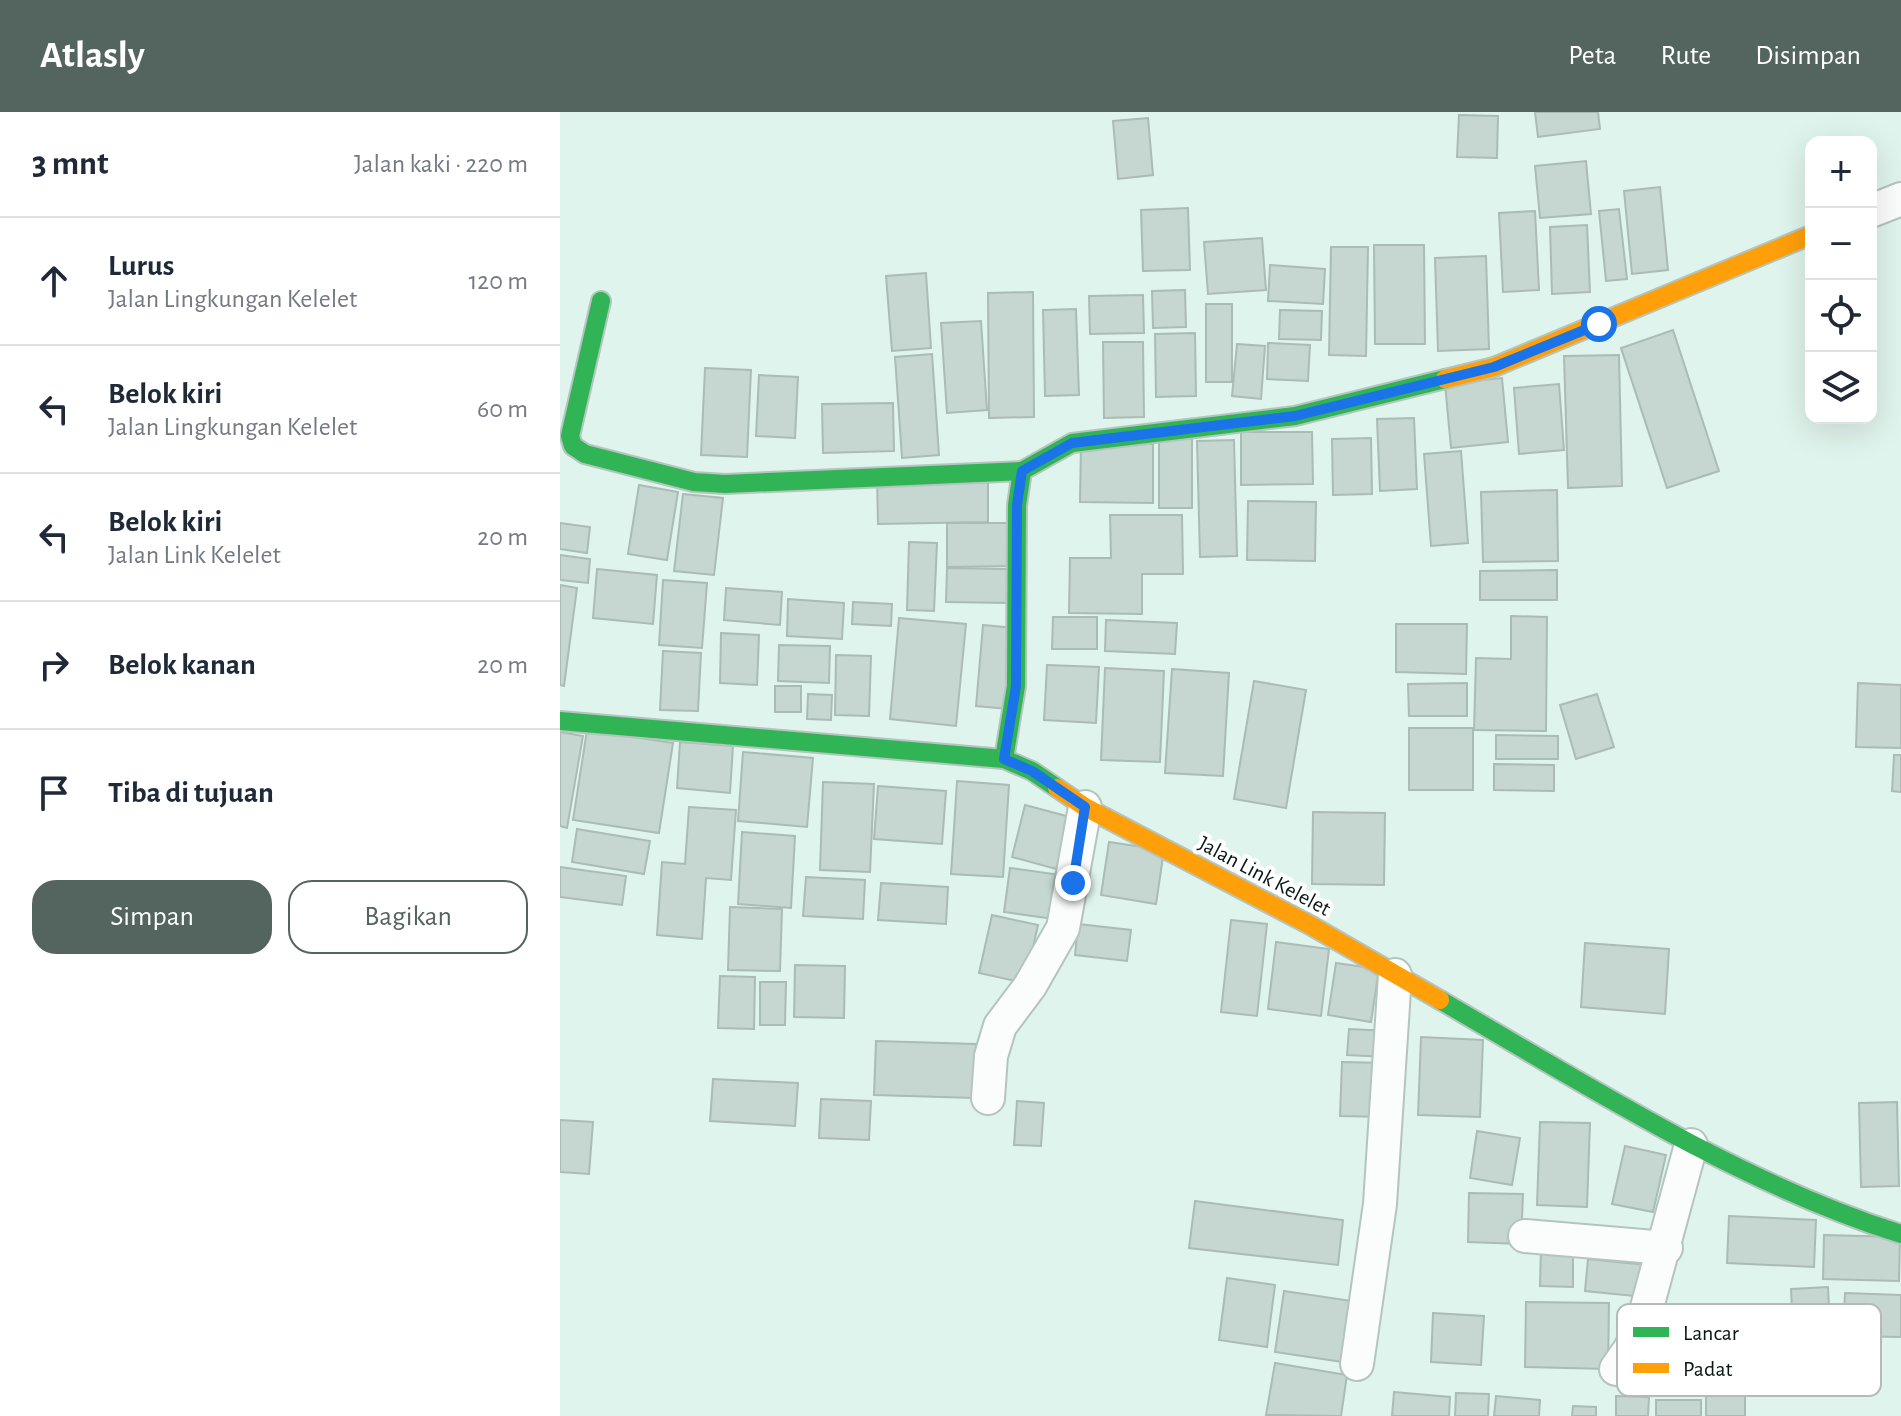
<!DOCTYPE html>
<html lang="id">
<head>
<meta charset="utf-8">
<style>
  :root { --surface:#fff; --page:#f2f2f3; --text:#1f2937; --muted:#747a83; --line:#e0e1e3; --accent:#54645e }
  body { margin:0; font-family:"Alegreya Sans",sans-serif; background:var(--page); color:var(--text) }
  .controls { position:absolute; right:24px; top:24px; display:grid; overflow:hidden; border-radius:16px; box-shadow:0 8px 32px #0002 }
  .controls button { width:72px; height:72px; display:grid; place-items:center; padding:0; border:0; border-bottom:2px solid var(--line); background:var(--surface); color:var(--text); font:40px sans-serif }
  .stop { position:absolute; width:24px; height:24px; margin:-18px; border:6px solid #1a73e8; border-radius:50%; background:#fff }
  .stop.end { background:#1a73e8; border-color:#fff; box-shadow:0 2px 8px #0008 }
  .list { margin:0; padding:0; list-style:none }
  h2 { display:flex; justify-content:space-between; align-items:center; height:104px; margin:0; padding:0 32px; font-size:34px }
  h2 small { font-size:26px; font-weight:400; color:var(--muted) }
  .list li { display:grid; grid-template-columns:52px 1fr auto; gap:24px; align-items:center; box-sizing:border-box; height:128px; padding:0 32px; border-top:2px solid var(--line) }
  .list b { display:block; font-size:30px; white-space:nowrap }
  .list p { margin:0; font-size:26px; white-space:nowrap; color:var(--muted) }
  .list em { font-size:26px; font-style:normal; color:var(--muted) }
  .actions { display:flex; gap:16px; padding:24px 32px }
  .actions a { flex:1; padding:18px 0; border:2px solid var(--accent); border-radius:24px; text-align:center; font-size:28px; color:var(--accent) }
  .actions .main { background:var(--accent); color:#fff }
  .icon { flex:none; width:44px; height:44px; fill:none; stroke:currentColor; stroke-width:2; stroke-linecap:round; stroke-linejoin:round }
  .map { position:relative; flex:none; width:1341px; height:1304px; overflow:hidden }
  header { display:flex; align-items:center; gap:48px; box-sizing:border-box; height:112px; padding:0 40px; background:var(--accent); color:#fff }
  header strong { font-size:38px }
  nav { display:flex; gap:44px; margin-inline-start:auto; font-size:28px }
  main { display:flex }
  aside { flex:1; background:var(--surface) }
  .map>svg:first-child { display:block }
  .building { fill:#c5d7d0; stroke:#abbbb5; stroke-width:2 }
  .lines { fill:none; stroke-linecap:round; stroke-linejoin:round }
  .street-casing { stroke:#b4c4be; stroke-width:36 }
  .fast-casing { stroke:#b4c4be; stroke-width:22 }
  .slow-casing { stroke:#b4c4be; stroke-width:22 }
  .street { stroke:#fafdfc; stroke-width:32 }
  .fast { stroke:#30b455; stroke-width:18 }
  .slow { stroke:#ff9f0a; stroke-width:18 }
  .route { stroke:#1a73e8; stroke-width:10 }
  .labels { text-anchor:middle; stroke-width:8; stroke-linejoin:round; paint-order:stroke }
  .street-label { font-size:22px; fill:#091612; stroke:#fff }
  .key { fill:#fff; stroke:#b5b9b8; stroke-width:2 }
  .key-label { font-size:22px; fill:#091612 }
</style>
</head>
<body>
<header>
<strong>Atlasly</strong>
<nav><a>Peta</a><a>Rute</a><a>Disimpan</a></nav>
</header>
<main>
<aside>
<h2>3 mnt<small>Jalan kaki · 220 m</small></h2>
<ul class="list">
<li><svg class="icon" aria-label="ahead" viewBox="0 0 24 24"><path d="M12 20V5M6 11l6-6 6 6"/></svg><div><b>Lurus</b><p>Jalan Lingkungan Kelelet</p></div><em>120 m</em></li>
<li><svg class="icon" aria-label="left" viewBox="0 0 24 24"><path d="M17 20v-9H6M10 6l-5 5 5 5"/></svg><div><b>Belok kiri</b><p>Jalan Lingkungan Kelelet</p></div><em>60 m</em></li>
<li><svg class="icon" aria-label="left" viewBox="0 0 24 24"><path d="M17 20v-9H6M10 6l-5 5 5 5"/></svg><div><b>Belok kiri</b><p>Jalan Link Kelelet</p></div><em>20 m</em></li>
<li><svg class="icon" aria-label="right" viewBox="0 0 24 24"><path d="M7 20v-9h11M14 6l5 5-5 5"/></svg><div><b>Belok kanan</b></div><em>20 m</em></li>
<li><svg class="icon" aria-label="arrive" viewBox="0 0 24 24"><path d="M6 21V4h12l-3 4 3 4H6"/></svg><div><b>Tiba di tujuan</b></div></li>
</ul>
<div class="actions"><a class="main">Simpan</a><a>Bagikan</a></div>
</aside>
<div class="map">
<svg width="1341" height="1304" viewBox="0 0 1341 1304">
  <rect width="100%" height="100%" fill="#dff4ec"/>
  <g class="building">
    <polygon points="975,0 1038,0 1040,17 978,25"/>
    <polygon points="899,3 938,4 937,46 897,45"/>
    <polygon points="588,6 593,63 558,67 553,9"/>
    <polygon points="1026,49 1031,102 980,106 975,54"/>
    <polygon points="1100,75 1108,158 1072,162 1064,79"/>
    <polygon points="628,96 630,158 583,159 581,98"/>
    <polygon points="1059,97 1067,167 1046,169 1039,99"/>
    <polygon points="975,99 979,178 943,180 939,101"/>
    <polygon points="1027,113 1030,180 992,182 990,115"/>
    <polygon points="702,126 706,178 648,182 644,130"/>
    <polygon points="814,133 864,133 865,232 815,232"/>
    <polygon points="771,135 808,135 806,244 769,243"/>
    <polygon points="926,144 929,237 878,239 875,146"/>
    <polygon points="710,153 765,157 763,192 708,189"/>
    <polygon points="366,161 371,236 332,239 326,164"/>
    <polygon points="625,178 626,215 593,216 592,179"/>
    <polygon points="473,180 474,305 429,306 428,181"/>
    <polygon points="583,183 584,221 530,222 529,184"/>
    <rect x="646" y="192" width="26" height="78"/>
    <polygon points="516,197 519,283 485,284 483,198"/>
    <polygon points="720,198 762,199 761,228 719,227"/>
    <polygon points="421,209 427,298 387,301 381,211"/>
    <polygon points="1113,218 1159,359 1107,376 1061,236"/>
    <polygon points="635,221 636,284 596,285 595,222"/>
    <polygon points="543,230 583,230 584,305 544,306"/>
    <polygon points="708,231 750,233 748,269 707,267"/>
    <polygon points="677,232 705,234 701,287 672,284"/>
    <polygon points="372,242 379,343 342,346 335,245"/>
    <polygon points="1059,243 1062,374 1008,376 1004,244"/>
    <polygon points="145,256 191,258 187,345 141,343"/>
    <polygon points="199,263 238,265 235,326 196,324"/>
    <polygon points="942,266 948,330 891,336 885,272"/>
    <polygon points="999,272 1004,338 959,342 954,276"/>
    <polygon points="333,291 334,339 263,341 262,292"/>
    <polygon points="854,306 857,377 820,379 817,307"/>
    <polygon points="681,320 752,320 753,372 681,373"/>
    <rect x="599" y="321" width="33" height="75"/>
    <polygon points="811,326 812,382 773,383 772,327"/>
    <polygon points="674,328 677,444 640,445 637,329"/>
    <polygon points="521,331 593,332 593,391 520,390"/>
    <polygon points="901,339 908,431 871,434 864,342"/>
    <polygon points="428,363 428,410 318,412 317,365"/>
    <polygon points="79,373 118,380 107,448 68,442"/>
    <polygon points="997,378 998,449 923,450 921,380"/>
    <polygon points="123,382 163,386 154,463 114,459"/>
    <polygon points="688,389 756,390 755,449 687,448"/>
    <polygon points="550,403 622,403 623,462 582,462 582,502 509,501 510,446 551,446"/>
    <polygon points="0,411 30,415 27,441 0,437"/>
    <polygon points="387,411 449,411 449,454 387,455"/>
    <polygon points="349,430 377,431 374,499 347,498"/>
    <polygon points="0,443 30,447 28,471 0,468"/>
    <polygon points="387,456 450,457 449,491 386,490"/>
    <polygon points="37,457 97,463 93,512 33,506"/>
    <polygon points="997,458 997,488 920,488 920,459"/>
    <polygon points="103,468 147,471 142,536 99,533"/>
    <polygon points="0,473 17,476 4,574 0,573"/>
    <polygon points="166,476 222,480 220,513 164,508"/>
    <polygon points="228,487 284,491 282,527 227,524"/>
    <polygon points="293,490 332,492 331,514 292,512"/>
    <polygon points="951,504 987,505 986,619 914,618 916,546 951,547"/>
    <polygon points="493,505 537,505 537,537 492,537"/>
    <polygon points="339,506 406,512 396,614 330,607"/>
    <polygon points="546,508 617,511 615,542 545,539"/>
    <polygon points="836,512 907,512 906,562 836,560"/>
    <polygon points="423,513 455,516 448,597 416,594"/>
    <polygon points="161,521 199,523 197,573 160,571"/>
    <polygon points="219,533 270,534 269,571 218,569"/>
    <polygon points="103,539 141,541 138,599 100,598"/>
    <polygon points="276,543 311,544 309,604 275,603"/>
    <polygon points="487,553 539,555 536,611 484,608"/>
    <polygon points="545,556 604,559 600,650 541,648"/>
    <polygon points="612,557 669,561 663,664 605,661"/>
    <polygon points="694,569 746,578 726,696 674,687"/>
    <polygon points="907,571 907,604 849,604 848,572"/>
    <polygon points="1298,571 1341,573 1341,636 1296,635"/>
    <rect x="215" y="574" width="26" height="26"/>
    <polygon points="248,582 272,583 271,608 247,607"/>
    <polygon points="1037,582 1054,635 1016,647 1000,593"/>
    <rect x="849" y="616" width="64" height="62"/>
    <polygon points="27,618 113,631 99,721 13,708"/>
    <polygon points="0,620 23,624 7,716 0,714"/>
    <polygon points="936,623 998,624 998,647 936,647"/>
    <polygon points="120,630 173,634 170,681 117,676"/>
    <polygon points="183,640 253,646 247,715 178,709"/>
    <polygon points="1334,643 1341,643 1341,680 1332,679"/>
    <polygon points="934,652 994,653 994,679 934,678"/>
    <polygon points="397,669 449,673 443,765 391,762"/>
    <polygon points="263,670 314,672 310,760 260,758"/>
    <polygon points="318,674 386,679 382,732 314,727"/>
    <polygon points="465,693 514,706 500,758 452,745"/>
    <polygon points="129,695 176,698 171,768 146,766 142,827 97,823 102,750 125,752"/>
    <polygon points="753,700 825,701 824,773 752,772"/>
    <polygon points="17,717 90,729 84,762 12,750"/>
    <polygon points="182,720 235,724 231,796 178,792"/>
    <polygon points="549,730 604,738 596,792 541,783"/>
    <polygon points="0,755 66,764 62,793 0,785"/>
    <polygon points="450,756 508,764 502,808 444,800"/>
    <polygon points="246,765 305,768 303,807 243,804"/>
    <polygon points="321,771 388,775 386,812 318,808"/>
    <polygon points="170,795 222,797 220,859 168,858"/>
    <polygon points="432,803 478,813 465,871 419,861"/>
    <polygon points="671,808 707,812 697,904 661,900"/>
    <polygon points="518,812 571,818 567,849 515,843"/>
    <polygon points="716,830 769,837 761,904 708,897"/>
    <polygon points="1025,831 1109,837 1105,902 1021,895"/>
    <polygon points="776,851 819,857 811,910 768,903"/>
    <polygon points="235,853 285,854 284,906 234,905"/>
    <polygon points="160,864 195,865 194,917 158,916"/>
    <polygon points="200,870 226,870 225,913 200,913"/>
    <polygon points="789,917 829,919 827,945 787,943"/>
    <polygon points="861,925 923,928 920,1005 858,1003"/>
    <polygon points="316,929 416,932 414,986 314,983"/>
    <polygon points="782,950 826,951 824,1005 780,1004"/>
    <polygon points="153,967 238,971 235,1014 150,1009"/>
    <polygon points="261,987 311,989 309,1028 259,1026"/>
    <polygon points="457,989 484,991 481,1034 454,1033"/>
    <polygon points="1337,990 1339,1074 1301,1075 1299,991"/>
    <polygon points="0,1008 33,1010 29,1062 0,1060"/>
    <polygon points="980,1010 1030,1011 1027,1095 977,1093"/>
    <polygon points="917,1019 960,1026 952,1073 910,1066"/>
    <polygon points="1065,1034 1106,1043 1093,1100 1052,1092"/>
    <polygon points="909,1081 963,1082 961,1132 908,1130"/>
    <polygon points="635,1089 783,1108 778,1153 629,1136"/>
    <polygon points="1169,1104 1256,1108 1254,1155 1167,1151"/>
    <polygon points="1264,1123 1340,1125 1339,1169 1263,1167"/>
    <polygon points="981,1133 1013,1133 1013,1175 980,1174"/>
    <polygon points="1028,1147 1087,1153 1084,1185 1025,1179"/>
    <polygon points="667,1166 715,1173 707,1235 659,1228"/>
    <polygon points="1268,1175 1270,1217 1233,1219 1231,1177"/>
    <polygon points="724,1179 792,1189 783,1250 715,1240"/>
    <polygon points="1285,1181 1341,1183 1341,1225 1283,1224"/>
    <polygon points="966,1190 1049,1191 1048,1257 965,1255"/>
    <polygon points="873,1201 924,1204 921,1253 871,1250"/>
    <polygon points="715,1251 787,1263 781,1304 706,1303"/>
    <polygon points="834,1280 890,1285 889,1304 832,1304"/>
    <polygon points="896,1281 929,1282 928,1304 895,1304"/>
    <polygon points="1185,1282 1185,1304 1146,1304 1146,1283"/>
    <polygon points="936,1284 980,1288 979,1304 934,1304"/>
    <polygon points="1056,1284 1089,1285 1088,1304 1056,1304"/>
    <rect x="1096" y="1288" width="45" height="16"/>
    <polygon points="1013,1294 1036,1295 1036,1304 1012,1304"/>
  </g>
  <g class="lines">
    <defs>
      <g id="street">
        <polyline points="1311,99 1341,87"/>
        <polyline points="428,986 431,944 440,914 470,874 503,816 525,695"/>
        <polyline points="965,1124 1106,1136"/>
        <polyline points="797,1252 820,1092 835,863"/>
        <polyline points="1056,1257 1070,1237 1083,1210 1131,1033"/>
      </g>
      <g id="fast">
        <polyline points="41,189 10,324 13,334 25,342 134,370 165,372 462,359"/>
        <polyline points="0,609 444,647 472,659 497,676"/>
        <polyline points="444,647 456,574 457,393 462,359 512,331 735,304 885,267"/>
        <path d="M880,888C1027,973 1179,1071 1341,1122"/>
      </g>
      <g id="slow">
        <polyline points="885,267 934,255 1251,123"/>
        <polyline points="497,676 525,695 750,813 880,888"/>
      </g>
    </defs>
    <use href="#street" class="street-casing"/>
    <use href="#fast" class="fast-casing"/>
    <use href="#slow" class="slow-casing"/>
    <use href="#street" class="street"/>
    <use href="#fast" class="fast"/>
    <use href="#slow" class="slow"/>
  </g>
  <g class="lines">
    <polyline class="route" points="513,771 525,695 472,659 444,647 456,574 457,393 462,359 512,331 735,304 934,255 1039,212"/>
  </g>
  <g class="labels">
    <g class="street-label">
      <text transform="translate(705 763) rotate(28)" y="8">Jalan Link Kelelet</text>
    </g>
  </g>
  <rect x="1057" y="1192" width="264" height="92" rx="12" class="key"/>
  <rect x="1073" y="1215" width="36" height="10" fill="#30b455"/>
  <rect x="1073" y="1251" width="36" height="10" fill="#ff9f0a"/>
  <g class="key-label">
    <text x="1123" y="1228">Lancar</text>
    <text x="1123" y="1264">Padat</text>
  </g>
</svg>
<div class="controls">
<button>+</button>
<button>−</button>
<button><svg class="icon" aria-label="locate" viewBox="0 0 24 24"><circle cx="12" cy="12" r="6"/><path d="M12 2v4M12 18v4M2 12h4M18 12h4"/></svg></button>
<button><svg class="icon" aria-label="layers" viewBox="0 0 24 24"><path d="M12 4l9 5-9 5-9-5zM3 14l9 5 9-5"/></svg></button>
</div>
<div class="stop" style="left:1039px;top:212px"></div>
<div class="stop end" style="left:513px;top:771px"></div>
</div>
</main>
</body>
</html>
